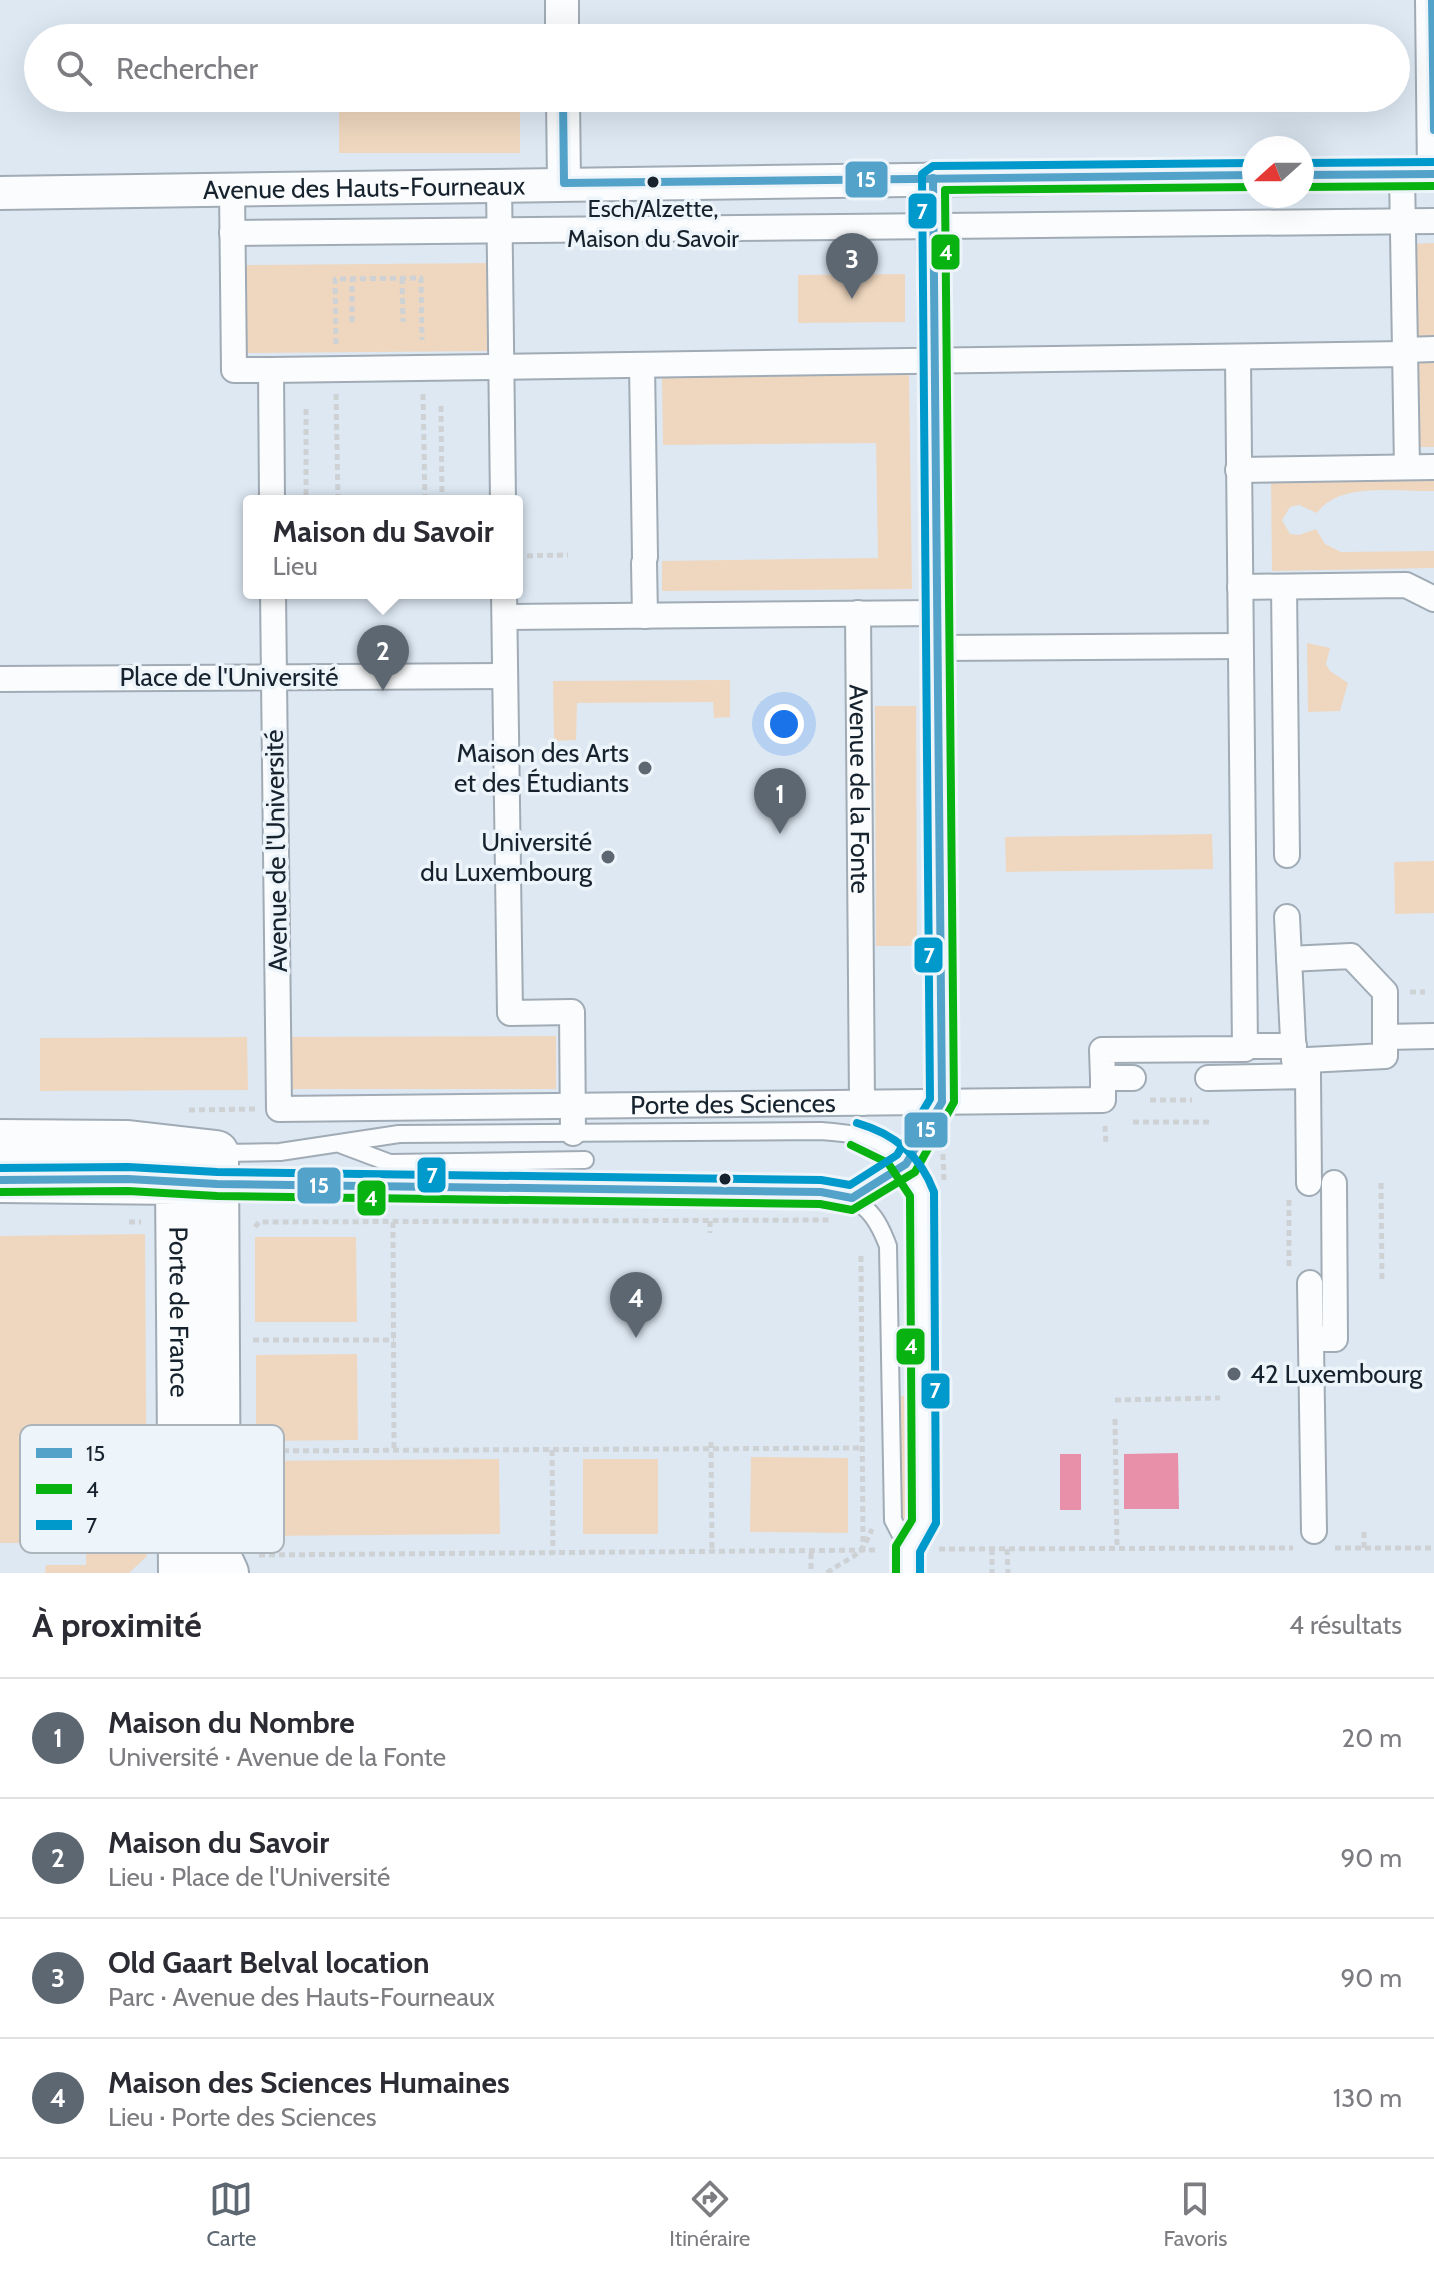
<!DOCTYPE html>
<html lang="fr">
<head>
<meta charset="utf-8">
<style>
  :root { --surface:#fff; --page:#f7f7f7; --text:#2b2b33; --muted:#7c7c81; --line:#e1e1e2; --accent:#5c6772 }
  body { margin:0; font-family:Cabin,sans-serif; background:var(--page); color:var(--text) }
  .compass { position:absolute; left:1242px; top:136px; width:72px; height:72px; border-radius:50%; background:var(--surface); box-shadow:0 8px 32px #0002; rotate:249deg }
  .you { position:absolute; left:784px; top:724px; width:28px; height:28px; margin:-20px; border:6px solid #fff; border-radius:50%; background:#1a73e8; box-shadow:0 0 0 12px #1a73e833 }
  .badge { display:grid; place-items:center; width:52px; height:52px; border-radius:50%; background:var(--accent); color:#fff; font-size:26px; font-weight:700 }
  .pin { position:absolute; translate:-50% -66px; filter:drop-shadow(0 2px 4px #0008) }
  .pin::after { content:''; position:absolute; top:42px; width:28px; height:24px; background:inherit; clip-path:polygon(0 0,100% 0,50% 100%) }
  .popup { position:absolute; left:243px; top:495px; width:280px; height:104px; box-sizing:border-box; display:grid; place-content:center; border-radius:8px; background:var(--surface); filter:drop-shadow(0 2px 6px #0005); font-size:26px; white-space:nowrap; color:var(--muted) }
  .popup b { font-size:30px; color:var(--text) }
  .popup::after { content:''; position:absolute; left:50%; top:100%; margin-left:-16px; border:16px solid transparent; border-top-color:var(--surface) }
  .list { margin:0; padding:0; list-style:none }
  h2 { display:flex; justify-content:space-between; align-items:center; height:104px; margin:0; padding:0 32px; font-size:34px }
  h2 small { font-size:26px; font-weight:400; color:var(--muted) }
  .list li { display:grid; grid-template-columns:52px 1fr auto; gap:24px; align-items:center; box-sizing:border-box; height:120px; padding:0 32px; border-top:2px solid var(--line) }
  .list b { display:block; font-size:30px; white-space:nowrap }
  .list p { margin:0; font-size:26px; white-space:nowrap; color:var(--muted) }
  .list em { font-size:26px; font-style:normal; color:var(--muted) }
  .icon { flex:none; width:44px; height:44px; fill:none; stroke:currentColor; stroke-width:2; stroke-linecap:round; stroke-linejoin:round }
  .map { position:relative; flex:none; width:1434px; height:1573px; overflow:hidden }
  .search { position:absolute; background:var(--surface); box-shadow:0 8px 32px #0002; left:24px; right:24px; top:24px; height:88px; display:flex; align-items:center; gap:20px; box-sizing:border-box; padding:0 28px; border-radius:44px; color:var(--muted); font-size:30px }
  .sheet { height:584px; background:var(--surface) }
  nav { display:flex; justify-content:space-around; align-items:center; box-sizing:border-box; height:112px; border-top:2px solid var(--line); background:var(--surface); font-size:22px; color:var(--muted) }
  nav a { display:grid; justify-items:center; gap:4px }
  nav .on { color:var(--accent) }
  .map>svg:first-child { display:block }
  .green { fill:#efd7bf }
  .water { fill:#e88faa }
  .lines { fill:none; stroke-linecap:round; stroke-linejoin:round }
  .service-casing { stroke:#a0abb5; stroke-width:20 }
  .pedestrian-casing { stroke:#a0abb5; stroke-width:28 }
  .minor-casing { stroke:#a0abb5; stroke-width:36 }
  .secondary-casing { stroke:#a0abb5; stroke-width:48 }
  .path { stroke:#cfd2d5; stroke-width:5; stroke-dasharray:6 4; stroke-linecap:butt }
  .service { stroke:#fafcfd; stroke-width:16 }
  .pedestrian { stroke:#fafcfd; stroke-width:24 }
  .minor { stroke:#fafcfd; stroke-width:32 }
  .secondary { stroke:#fafcfd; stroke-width:44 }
  .bus-1-casing { stroke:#edf4fa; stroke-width:14 }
  .bus-2-casing { stroke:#edf4fa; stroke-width:14 }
  .bus-3-casing { stroke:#edf4fa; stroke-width:14 }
  .bus-1 { stroke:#52a2ca; stroke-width:8 }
  .bus-2 { stroke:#08b210; stroke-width:8 }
  .bus-3 { stroke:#09c; stroke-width:8 }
  .bus-dot { fill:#16222d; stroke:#edf4fa; stroke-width:3 }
  .poi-dot { fill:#5c6772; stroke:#edf4fa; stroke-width:3 }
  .labels { text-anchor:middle; stroke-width:7; stroke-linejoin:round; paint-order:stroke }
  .bus-label { font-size:24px; fill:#16222d; stroke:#edf4fa }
  .street-label { font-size:26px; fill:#16222d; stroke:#edf4fa }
  .poi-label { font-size:26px; fill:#16222d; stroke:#edf4fa; text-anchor:end }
  .key { fill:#edf4fa; stroke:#acb5bc; stroke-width:2 }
  .key-label { font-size:22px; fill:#16222d }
  .line-badge { stroke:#edf4fa; stroke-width:3 }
  .badge-label { font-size:22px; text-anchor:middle; font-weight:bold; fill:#fff }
</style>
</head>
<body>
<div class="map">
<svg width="1434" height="1573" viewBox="0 0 1434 1573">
  <rect width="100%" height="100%" fill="#dde8f3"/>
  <g class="green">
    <rect x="339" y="98" width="181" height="55"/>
    <polygon points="1434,243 1434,339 1412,339 1410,244"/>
    <polygon points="489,263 490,351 242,353 241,265"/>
    <polygon points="905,274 905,322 798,323 798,275"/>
    <polygon points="1434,359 1434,447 1413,447 1412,360"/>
    <polygon points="909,375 912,589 662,591 662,561 878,558 876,443 663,445 662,377"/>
    <path d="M1434,473V491C1398,492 1339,481 1317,513L1299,505L1290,507L1282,520L1290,534L1299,535L1316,529L1325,544L1341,552L1434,551V568L1272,571L1271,476Z"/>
    <polygon points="1307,643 1330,648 1326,664 1330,671 1348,683 1340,711 1308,712"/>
    <polygon points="730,680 730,717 714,718 713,702 577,703 576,740 554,741 553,681"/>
    <polygon points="875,706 916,706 917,946 876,946"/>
    <polygon points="1212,834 1213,869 1006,872 1005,837"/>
    <polygon points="1434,861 1434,913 1395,914 1394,862"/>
    <polygon points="556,1036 556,1089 279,1089 278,1037"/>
    <polygon points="247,1037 248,1090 40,1091 40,1038"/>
    <polygon points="145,1234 147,1556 129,1573 45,1573 46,1565 86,1565 86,1543 0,1543 0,1236"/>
    <polygon points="255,1237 356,1237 357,1322 255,1322"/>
    <polygon points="357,1354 358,1440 256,1441 256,1355"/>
    <polygon points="901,1396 917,1396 917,1522 911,1534 906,1534 900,1521"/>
    <polygon points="751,1457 848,1458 848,1533 750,1532"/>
    <polygon points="499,1459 500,1534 257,1536 256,1461"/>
    <rect x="583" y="1459" width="75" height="75"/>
  </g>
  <g class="water">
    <polygon points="1178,1453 1179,1509 1124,1509 1124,1454"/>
    <rect x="1060" y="1454" width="21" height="56"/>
  </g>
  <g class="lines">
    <defs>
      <g id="service">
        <polyline points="342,1145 390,1163 585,1160"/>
        <path d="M218,1153L280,1152L399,1134L821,1131C881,1136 893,1140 922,1193L924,1523L908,1549"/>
        <path d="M218,1184L821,1192C862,1200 873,1207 888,1246L893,1520L908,1549"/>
        <polyline points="852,1198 906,1164"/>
      </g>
      <g id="pedestrian">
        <polyline points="1402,174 1407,467"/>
        <polyline points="499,184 503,501"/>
        <polyline points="232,190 234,370 271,370 272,501"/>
        <polyline points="232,233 1434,221"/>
        <polyline points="1405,350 1434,349"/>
        <polyline points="642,365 645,557"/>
        <polyline points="271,370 1405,354"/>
        <polyline points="1238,470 1434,467"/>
        <polyline points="644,563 645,616"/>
        <polyline points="1240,587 1406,585 1434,599"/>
        <polyline points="1284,587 1287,855"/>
        <path id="s1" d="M273,593L279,1109L1103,1100V1078"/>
        <polyline points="504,593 510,1013 572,1012 573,1133"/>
        <path id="s2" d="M858,613L862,1103"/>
        <polyline points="505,617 937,613"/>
        <polyline points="937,648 1240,646"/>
        <polyline points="0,679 505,676"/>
        <polyline points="1287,917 1294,1060 1308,1060"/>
        <polyline points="1289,959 1351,956 1385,992 1385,1037 1434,1036"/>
        <polyline points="1245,1046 1294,1046"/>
        <polyline points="1308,1074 1308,1060 1385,1056 1385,1037"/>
        <polyline points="1133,1078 1103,1078 1102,1050 1245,1049 1238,359"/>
        <polyline points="1208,1078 1308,1076 1309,1183"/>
        <polyline points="906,1164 942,1102 935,362"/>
        <polyline points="1310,1283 1314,1531"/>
        <polyline points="1311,1339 1335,1339 1334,1183"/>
      </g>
      <g id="minor">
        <polyline points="562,0 562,38"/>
        <polyline points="1432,0 1434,174"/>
        <polyline points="563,98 564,183"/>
        <polyline points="1302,175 1434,174"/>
        <polyline points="933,178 935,362"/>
        <path id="s3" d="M0,193L1254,175"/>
        <polyline points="908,1549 908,1573"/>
      </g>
      <g id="secondary">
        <polyline points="0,1142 128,1143 216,1153 218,1556 226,1573"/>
        <path id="s4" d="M0,1180L178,1182L181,1573"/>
      </g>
    </defs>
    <use href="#service" class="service-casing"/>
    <use href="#pedestrian" class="pedestrian-casing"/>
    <use href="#minor" class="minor-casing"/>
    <use href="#secondary" class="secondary-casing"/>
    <g class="path">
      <polyline points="402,278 403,322"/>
      <polyline points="352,322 352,279"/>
      <polyline points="336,344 335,279 421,278 422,340"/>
      <polyline points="336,394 338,501"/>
      <polyline points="423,394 425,501"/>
      <polyline points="441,406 442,501"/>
      <polyline points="306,409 306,501"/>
      <polyline points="405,499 405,501"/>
      <polyline points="324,500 324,501"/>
      <polyline points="355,500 355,501"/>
      <polyline points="437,501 437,495"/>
      <polyline points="517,556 568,555"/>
      <polyline points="384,593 384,601"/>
      <polyline points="1410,992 1425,992"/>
      <polyline points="1150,1100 1192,1100"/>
      <polyline points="189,1110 255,1109"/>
      <polyline points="1133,1122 1209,1122"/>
      <polyline points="1105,1126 1106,1145"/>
      <polyline points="943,1154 944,1180"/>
      <polyline points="1381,1183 1382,1280"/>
      <polyline points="1289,1200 1289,1266"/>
      <polyline points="710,1221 710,1233"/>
      <polyline points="129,1222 141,1222"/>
      <polyline points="393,1222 394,1450"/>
      <polyline points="255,1227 259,1222 831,1220"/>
      <polyline points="861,1256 863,1551"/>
      <polyline points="253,1340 394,1340"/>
      <polyline points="1115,1400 1220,1398"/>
      <polyline points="1115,1419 1117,1549"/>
      <polyline points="711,1442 712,1553"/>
      <polyline points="552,1450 553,1554"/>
      <polyline points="253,1451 863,1448"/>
      <polyline points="1335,1548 1434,1548"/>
      <polyline points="1364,1548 1364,1531"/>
      <polyline points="939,1549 1293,1548"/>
      <polyline points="992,1549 992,1573"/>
      <polyline points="1007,1549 1008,1573"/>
      <polyline points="811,1553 811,1573"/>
      <polyline points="259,1555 877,1550"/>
      <path d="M827,1573C851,1555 859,1561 872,1529"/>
    </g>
    <use href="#service" class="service"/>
    <use href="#pedestrian" class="pedestrian"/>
    <use href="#minor" class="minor"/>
    <use href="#secondary" class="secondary"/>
    <defs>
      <g id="bus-1">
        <polyline points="1432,0 1434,130"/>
        <polyline points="563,98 564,183 1254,175"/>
        <polyline points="1302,175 1434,174"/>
        <polyline points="0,1180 128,1179 217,1184 821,1192 852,1198 906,1164 942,1102 933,178"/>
      </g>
      <g id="bus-2">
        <polyline points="1302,187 1434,186"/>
        <polyline points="851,1145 888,1163 910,1196 912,1520 896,1546 896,1573"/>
        <polyline points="0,1192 128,1191 217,1196 820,1204 852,1210 915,1172 954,1102 945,190 1254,187"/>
      </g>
      <g id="bus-3">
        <polyline points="1302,163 1434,162"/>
        <path d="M857,1123C895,1134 920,1155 934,1192L936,1523L920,1552V1573"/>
        <polyline points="0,1168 128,1167 217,1172 821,1180 850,1185 897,1155 930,1099 922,174 933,166 1254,163"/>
      </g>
    </defs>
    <use href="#bus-1" class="bus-1-casing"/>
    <use href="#bus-2" class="bus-2-casing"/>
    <use href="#bus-3" class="bus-3-casing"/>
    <use href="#bus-1" class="bus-1"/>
    <use href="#bus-2" class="bus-2"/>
    <use href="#bus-3" class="bus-3"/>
  </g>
  <g class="bus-dot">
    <circle cx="653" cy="182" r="7"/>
    <circle cx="725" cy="1179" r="7"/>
  </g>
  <g class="poi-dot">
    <circle cx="645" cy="768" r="8"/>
    <circle cx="608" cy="857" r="8"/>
    <circle cx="1234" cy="1374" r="8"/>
  </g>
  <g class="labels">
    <g class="bus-label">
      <text x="653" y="217">Esch/Alzette,<tspan x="653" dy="30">Maison du Savoir</tspan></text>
    </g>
    <g class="street-label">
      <text dy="9" stroke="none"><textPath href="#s3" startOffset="364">Avenue des Hauts-Fourneaux</textPath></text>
      <text x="229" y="686">Place de l'Université</text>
      <text dy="9" stroke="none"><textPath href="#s2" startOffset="176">Avenue de la Fonte</textPath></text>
      <text transform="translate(276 851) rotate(-91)" y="9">Avenue de l'Université</text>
      <text dy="9" stroke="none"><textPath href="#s1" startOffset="970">Porte des Sciences</textPath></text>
      <text dy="9" stroke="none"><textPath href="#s4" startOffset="308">Porte de France</textPath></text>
    </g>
    <g class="poi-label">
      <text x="629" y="762">Maison des Arts<tspan x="629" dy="30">et des Étudiants</tspan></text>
      <text x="592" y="851">Université<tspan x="592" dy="30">du Luxembourg</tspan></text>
      <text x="1250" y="1383" text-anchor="start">42 Luxembourg</text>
    </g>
  </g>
  <rect x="20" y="1425" width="264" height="128" rx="12" class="key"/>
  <rect x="36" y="1448" width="36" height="10" fill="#52a2ca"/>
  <rect x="36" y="1484" width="36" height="10" fill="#08b210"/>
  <rect x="36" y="1520" width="36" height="10" fill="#09c"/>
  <g class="key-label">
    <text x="86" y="1461">15</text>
    <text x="86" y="1497">4</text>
    <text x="86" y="1533">7</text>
  </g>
  <g class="line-badge">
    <rect x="844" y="160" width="45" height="39" rx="8" fill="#52a2ca"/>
    <rect x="907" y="192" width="31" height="38" rx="8" fill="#09c"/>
    <rect x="930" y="233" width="31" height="38" rx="8" fill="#08b210"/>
    <rect x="913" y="936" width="31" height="38" rx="8" fill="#09c"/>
    <rect x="903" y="1111" width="46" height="38" rx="8" fill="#52a2ca"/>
    <rect x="416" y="1156" width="31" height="38" rx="8" fill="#09c"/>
    <rect x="296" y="1166" width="46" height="39" rx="8" fill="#52a2ca"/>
    <rect x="356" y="1179" width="31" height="38" rx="8" fill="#08b210"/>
    <rect x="895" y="1327" width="31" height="39" rx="8" fill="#08b210"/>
    <rect x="920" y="1372" width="31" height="38" rx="8" fill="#09c"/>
  </g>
  <g class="badge-label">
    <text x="866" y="187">15</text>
    <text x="922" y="219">7</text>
    <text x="946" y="260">4</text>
    <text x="929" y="963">7</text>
    <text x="926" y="1137">15</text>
    <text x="432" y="1183">7</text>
    <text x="319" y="1193">15</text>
    <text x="371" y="1206">4</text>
    <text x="911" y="1354">4</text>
    <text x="935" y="1398">7</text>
  </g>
</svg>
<svg class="compass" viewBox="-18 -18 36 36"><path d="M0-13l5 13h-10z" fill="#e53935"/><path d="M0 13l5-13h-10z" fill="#7c7c81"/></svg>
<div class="you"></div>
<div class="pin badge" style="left:780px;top:834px">1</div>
<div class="pin badge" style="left:383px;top:691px">2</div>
<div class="popup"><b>Maison du Savoir</b>Lieu</div>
<div class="pin badge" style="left:852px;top:299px">3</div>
<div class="pin badge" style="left:636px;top:1338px">4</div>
<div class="search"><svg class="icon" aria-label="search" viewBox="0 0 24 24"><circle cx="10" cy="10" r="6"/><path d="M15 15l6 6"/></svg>Rechercher</div>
</div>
<section class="sheet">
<h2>À proximité<small>4 résultats</small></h2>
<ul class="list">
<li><span class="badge">1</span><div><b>Maison du Nombre</b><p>Université · Avenue de la Fonte</p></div><em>20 m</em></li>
<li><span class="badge">2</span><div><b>Maison du Savoir</b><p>Lieu · Place de l'Université</p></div><em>90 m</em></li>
<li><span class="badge">3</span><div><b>Old Gaart Belval location</b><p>Parc · Avenue des Hauts-Fourneaux</p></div><em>90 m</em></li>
<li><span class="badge">4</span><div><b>Maison des Sciences Humaines</b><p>Lieu · Porte des Sciences</p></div><em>130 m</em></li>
</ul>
</section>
<nav>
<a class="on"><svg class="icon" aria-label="map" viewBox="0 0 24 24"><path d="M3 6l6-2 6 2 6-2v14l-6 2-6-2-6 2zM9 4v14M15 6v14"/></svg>Carte</a>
<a><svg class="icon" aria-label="directions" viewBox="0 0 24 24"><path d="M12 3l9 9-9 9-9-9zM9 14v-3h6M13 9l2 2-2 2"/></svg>Itinéraire</a>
<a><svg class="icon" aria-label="saved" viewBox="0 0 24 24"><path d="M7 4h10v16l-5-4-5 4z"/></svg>Favoris</a>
</nav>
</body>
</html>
